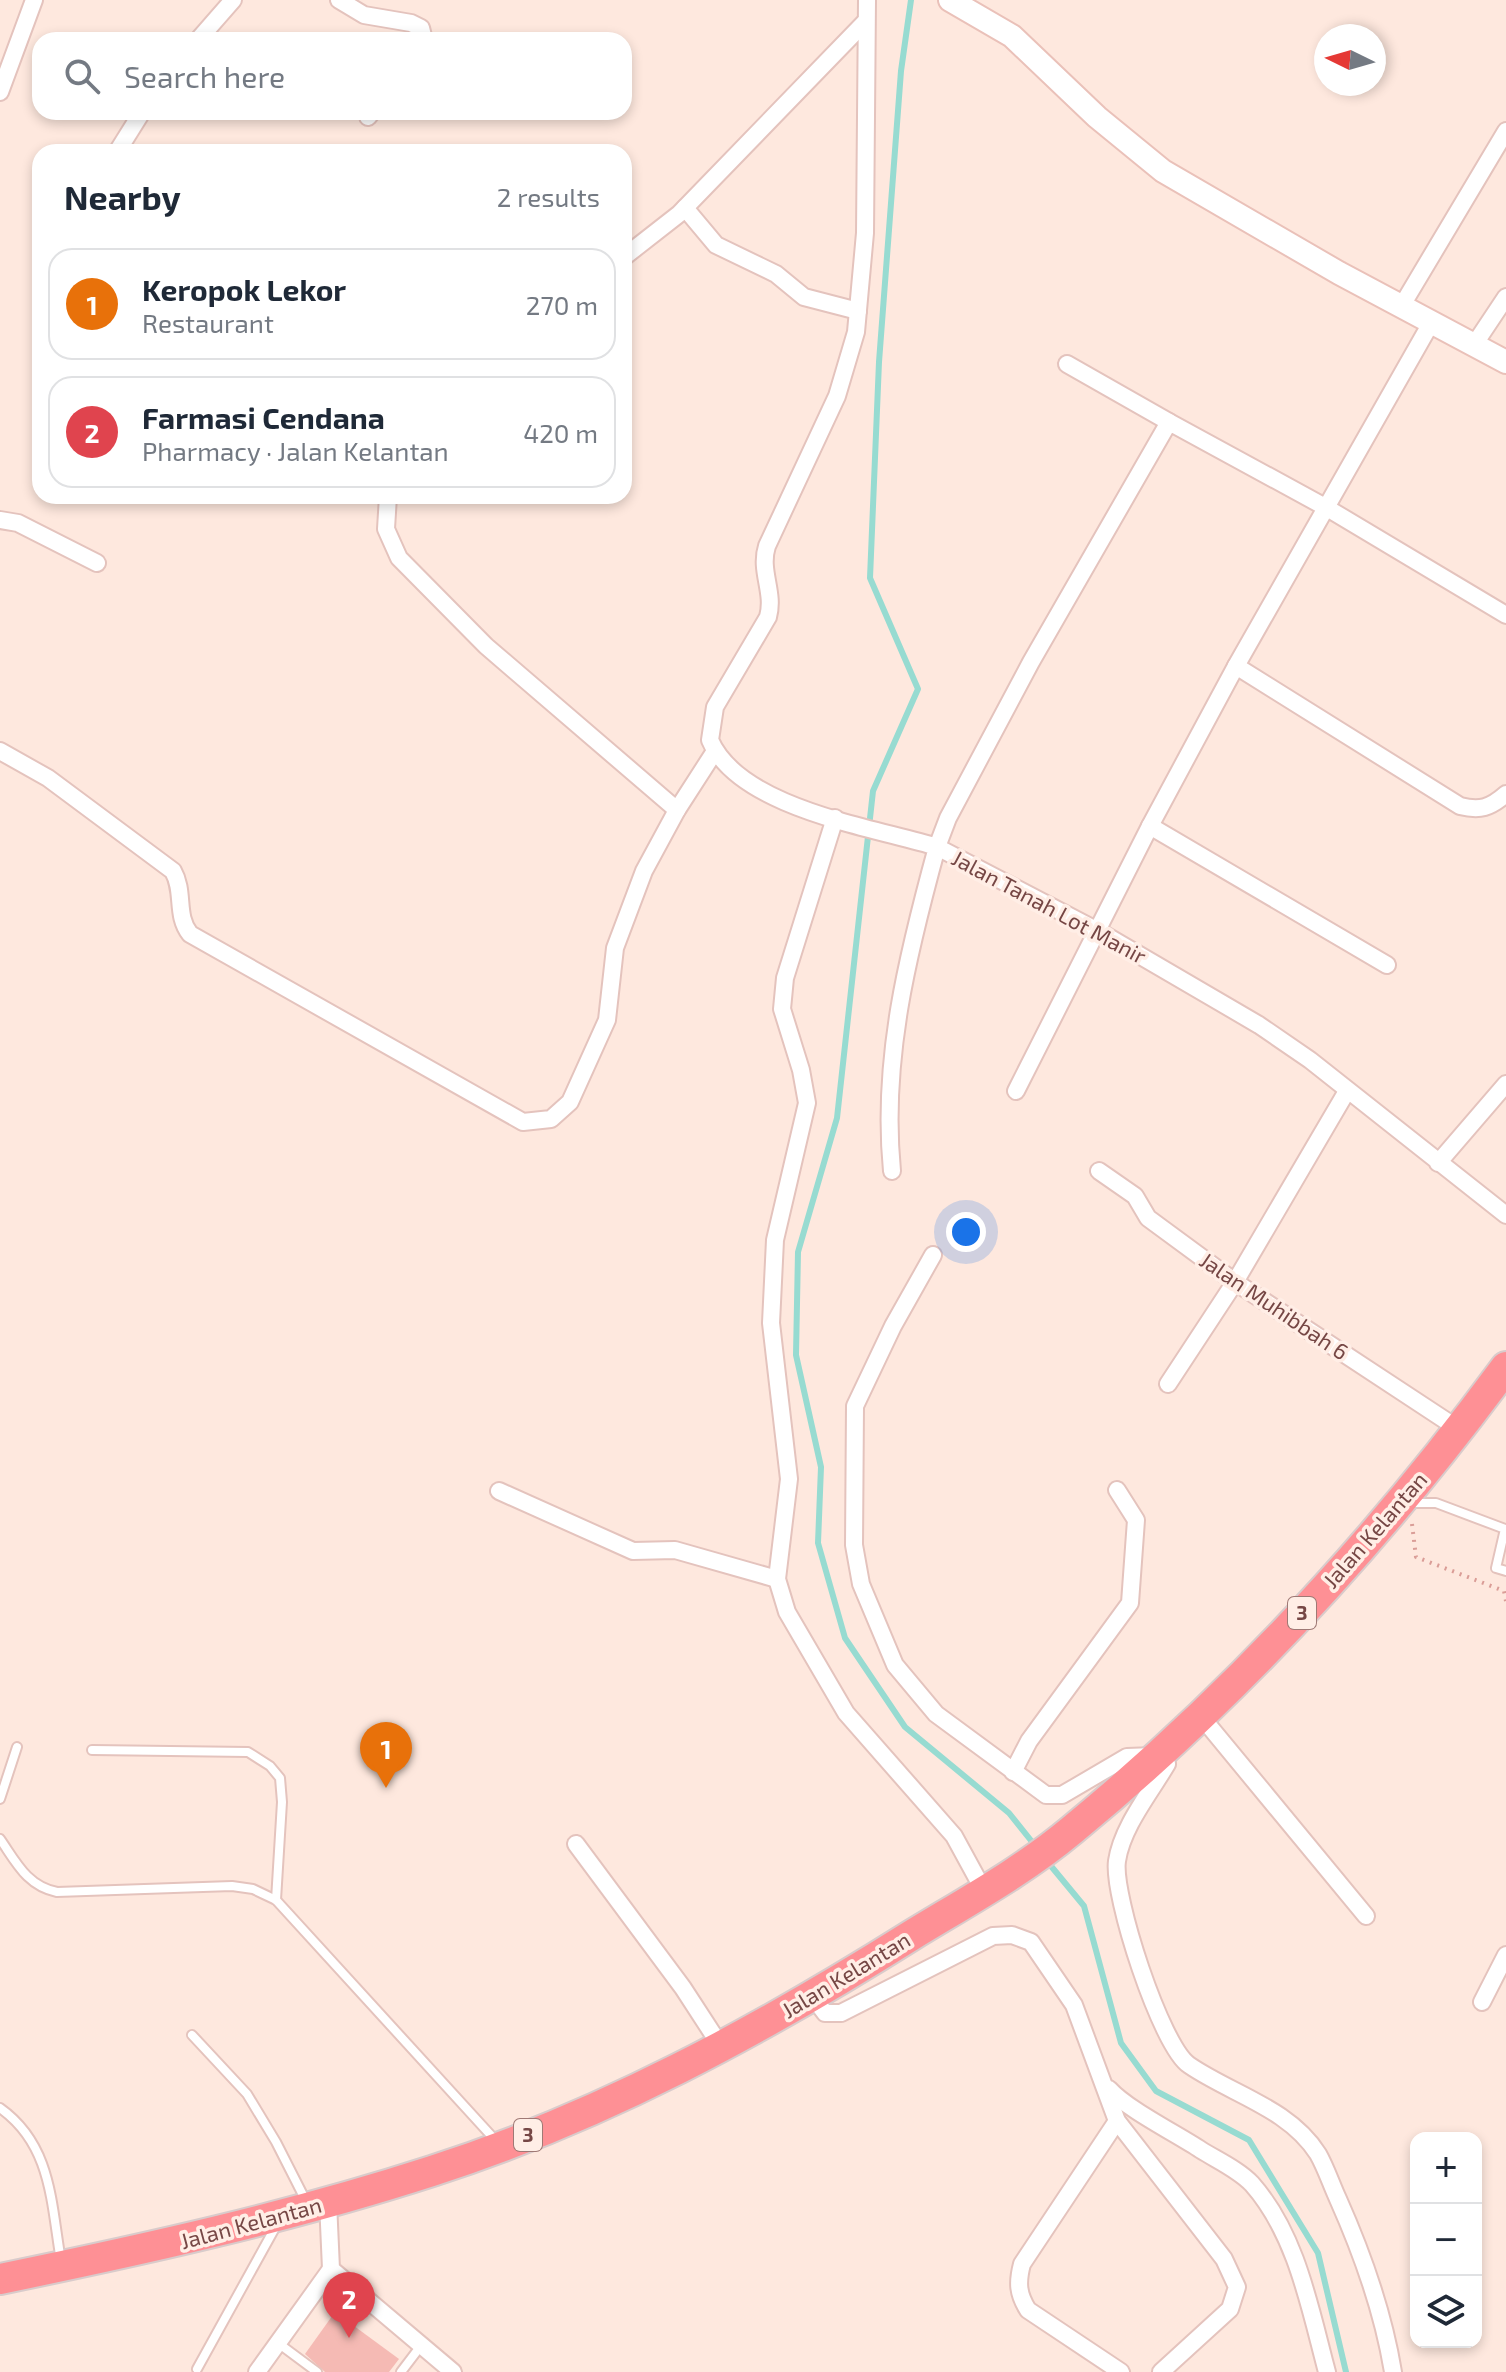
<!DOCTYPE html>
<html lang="en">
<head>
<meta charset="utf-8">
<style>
  :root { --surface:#fff; --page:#f2f2f3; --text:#1f2937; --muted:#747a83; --line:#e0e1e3; --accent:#f23948 }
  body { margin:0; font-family:"Exo 2",sans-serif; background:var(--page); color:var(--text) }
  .controls { position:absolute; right:24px; bottom:24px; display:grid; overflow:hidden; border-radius:16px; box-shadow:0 4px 12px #0003 }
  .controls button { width:72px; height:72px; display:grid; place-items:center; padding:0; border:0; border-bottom:2px solid var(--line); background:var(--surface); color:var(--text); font:40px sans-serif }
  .compass { position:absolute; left:1314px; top:24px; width:72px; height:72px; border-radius:50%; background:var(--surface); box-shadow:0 4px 12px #0003; rotate:275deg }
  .you { position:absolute; left:966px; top:1232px; width:28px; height:28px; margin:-20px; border:6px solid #fff; border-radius:50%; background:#1a73e8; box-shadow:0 0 0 12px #1a73e833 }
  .badge { display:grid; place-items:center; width:52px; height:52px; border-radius:50%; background:var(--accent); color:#fff; font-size:26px; font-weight:700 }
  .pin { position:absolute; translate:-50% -66px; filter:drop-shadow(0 2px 4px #0008) }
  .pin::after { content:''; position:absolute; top:42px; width:28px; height:24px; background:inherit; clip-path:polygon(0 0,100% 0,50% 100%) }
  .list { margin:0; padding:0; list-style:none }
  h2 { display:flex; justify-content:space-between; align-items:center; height:104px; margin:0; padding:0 32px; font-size:34px }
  h2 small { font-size:26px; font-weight:400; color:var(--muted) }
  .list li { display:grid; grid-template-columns:52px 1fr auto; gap:24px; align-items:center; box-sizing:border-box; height:112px; margin:0 16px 16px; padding:0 16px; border:2px solid var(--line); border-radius:24px }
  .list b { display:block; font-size:30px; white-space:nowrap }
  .list p { margin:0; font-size:26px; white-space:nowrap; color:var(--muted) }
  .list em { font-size:26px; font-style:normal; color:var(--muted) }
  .icon { flex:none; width:44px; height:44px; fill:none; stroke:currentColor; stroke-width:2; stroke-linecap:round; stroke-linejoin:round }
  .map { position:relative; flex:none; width:1506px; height:2372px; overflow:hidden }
  .search { position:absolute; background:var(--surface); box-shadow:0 4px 12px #0003; left:32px; top:32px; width:600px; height:88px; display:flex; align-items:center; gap:20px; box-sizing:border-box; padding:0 28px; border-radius:24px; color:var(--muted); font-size:30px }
  .panel { position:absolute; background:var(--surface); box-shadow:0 4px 12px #0003; left:32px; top:144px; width:600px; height:360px; border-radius:24px }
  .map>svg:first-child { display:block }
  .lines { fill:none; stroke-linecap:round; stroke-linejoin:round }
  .stream { stroke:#97dbd1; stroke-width:6 }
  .building { fill:#f5bab4 }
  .lane-casing { stroke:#e4c3bd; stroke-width:12 }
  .street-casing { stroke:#e4c3bd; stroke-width:20 }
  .secondary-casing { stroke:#eac1b9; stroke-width:26 }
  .highway-casing { stroke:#d9cbcb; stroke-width:34 }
  .path { stroke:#da9d97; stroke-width:4; stroke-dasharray:2 6; stroke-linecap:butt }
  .lane { stroke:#fff; stroke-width:8 }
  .street { stroke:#fff; stroke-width:16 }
  .secondary { stroke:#fff; stroke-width:22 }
  .highway { stroke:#fe9095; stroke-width:30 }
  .labels { text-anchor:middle; stroke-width:7; stroke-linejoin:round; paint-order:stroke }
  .shield { fill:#ffeee6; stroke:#9f7975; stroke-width:2 }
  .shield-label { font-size:20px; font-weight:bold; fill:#764745 }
  .street-label { font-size:22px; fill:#764745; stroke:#ffeee6 }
</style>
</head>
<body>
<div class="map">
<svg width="1506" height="2372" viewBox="0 0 1506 2372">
  <rect width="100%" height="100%" fill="#fee8de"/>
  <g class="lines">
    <g class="stream">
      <polyline points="911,0 901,71 879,362 870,578 918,689 873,791 837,1118 798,1252 796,1355 821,1467 818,1543 845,1638 905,1727 1009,1813 1037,1848"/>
      <polyline points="1046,1860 1084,1906 1121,2043 1156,2091 1249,2140 1318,2253 1346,2372"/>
    </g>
  </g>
  <polygon class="building" points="335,2312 399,2359 389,2372 325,2372 305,2354"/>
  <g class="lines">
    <defs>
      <g id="lane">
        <polyline points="1409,1503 1436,1503 1505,1529 1496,1568 1506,1571"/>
        <polyline points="92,1750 248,1752 270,1766 280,1778 282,1802 276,1900"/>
        <polyline points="0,1799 17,1747"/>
        <path d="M0,1839C16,1862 27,1886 57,1892L232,1886L253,1889L276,1900L497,2142"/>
        <polyline points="192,2035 247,2094 276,2142 307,2203"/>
        <path d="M0,2108C52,2145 51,2203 61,2261"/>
        <polyline points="278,2343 317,2372"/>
        <polyline points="197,2369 276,2226"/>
        <polyline points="401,2372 420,2347"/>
      </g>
      <g id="street">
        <polyline points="339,0 364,15 411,23 421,28 424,40"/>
        <path d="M867,0L865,233L856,332L837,396L767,546C759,571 775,592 768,617L715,707L710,740C739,808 872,827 937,847C908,953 881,1060 892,1171"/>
        <polyline points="198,40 233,0"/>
        <polyline points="0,92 34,0"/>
        <polyline points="368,117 372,112"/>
        <polyline points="117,152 142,112"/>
        <polyline points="685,208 716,245 776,274 804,297 858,311"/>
        <polyline points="624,257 679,214 866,21"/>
        <polyline points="1401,307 1506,131"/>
        <polyline points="1474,345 1506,297"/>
        <polyline points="1067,364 1169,422"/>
        <polyline points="388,496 386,529 399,558 486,646 677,810"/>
        <polyline points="0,520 18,523 97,563"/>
        <polyline points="1506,615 1327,508 1169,422 1031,662 948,818 937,847 1098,931 1259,1025 1310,1060 1506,1215"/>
        <path d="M1236,666L1460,806C1480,811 1490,808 1506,794"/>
        <path d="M0,751L48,778L173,871C185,892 175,915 190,934L523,1122L551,1119L570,1102L607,1020L615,948L644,871L677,810L715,751"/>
        <polyline points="835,818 785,978 782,1009 801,1070 807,1103 775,1240 771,1323 789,1479 777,1579 787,1612 846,1713 954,1836 984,1891"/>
        <polyline points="1150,826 1387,965"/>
        <polyline points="1016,1091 1150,826 1236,666 1431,323"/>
        <polyline points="1438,1163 1506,1084"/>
        <polyline points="1099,1171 1135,1196 1148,1218 1235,1282 1460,1430"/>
        <polyline points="933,1255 893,1326 855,1406 854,1545 861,1584 895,1665 936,1714 1046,1795 1062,1795 1127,1757 1154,1756"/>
        <polyline points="1168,1384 1235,1282 1347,1091"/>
        <polyline points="499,1491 633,1551 675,1550 777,1579"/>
        <polyline points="1200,1715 1366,1916"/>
        <path d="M1162,1754L1167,1764C1150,1793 1122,1827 1117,1861C1112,1895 1161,2046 1189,2065C1231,2094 1289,2108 1318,2154C1326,2168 1331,2184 1338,2199C1363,2255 1383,2311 1393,2372"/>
        <polyline points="1013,1772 1029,1741 1130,1603 1136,1520 1117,1490"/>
        <polyline points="576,1844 683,1988 722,2048"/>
        <polyline points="813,1997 825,2013 841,2013 993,1936 1012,1935 1031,1942 1074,2005 1117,2121 1224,2259 1237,2287 1230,2309 1161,2372"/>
        <polyline points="1482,2002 1506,1955"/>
        <path d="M1109,2089C1127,2109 1175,2133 1201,2150C1217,2160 1239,2170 1252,2184C1297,2235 1310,2309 1327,2372"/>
        <path d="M1117,2121L1022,2264C1017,2283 1018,2294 1028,2310L1121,2372"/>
        <polyline points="328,2202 331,2269 453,2372"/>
        <polyline points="257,2372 331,2269"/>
      </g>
      <polyline id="secondary" points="950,0 1012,36 1097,117 1163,171 1339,273 1506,362"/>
      <path id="highway" d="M0,2279C146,2249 290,2217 432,2171C603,2116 761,2030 912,1935C966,1902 1023,1871 1072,1830C1236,1695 1380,1538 1506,1367"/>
    </defs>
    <use href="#lane" class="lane-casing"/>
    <use href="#street" class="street-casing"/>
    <use href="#secondary" class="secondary-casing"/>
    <use href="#highway" class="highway-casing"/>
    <polyline class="path" points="1412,1524 1416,1557 1504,1591 1506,1601"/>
    <use href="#lane" class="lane"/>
    <use href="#street" class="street"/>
    <use href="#secondary" class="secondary"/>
    <use href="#highway" class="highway"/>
  </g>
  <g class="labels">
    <g class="shield">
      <rect x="1288" y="1597" width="28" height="32" rx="6"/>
      <rect x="514" y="2119" width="28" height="32" rx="6"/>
    </g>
    <g class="shield-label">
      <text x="1302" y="1620">3</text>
      <text x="528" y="2142">3</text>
    </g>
    <g class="street-label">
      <text transform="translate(1049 907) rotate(28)" y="8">Jalan Tanah Lot Manir</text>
      <text transform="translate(1274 1306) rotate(34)" y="8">Jalan Muhibbah 6</text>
      <text transform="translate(1375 1530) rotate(-49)" y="8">Jalan Kelantan</text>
      <text transform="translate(846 1975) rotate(-31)" y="8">Jalan Kelantan</text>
      <text transform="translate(251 2223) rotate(-15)" y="8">Jalan Kelantan</text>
    </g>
  </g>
</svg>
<div class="controls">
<button>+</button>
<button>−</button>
<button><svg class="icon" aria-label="layers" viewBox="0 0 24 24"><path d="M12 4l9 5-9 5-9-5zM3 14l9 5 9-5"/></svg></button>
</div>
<svg class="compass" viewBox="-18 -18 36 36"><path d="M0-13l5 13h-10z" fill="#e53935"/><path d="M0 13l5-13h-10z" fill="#747a83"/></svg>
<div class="you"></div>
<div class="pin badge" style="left:386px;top:1788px;background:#e8710a">1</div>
<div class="pin badge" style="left:349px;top:2338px;background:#e0444e">2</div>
<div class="search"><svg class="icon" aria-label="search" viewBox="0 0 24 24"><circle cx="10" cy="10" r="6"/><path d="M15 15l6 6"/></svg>Search here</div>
<section class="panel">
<h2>Nearby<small>2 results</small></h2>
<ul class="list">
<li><span class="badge" style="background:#e8710a">1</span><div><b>Keropok Lekor</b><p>Restaurant</p></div><em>270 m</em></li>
<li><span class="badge" style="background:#e0444e">2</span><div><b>Farmasi Cendana</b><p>Pharmacy · Jalan Kelantan</p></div><em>420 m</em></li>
</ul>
</section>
</div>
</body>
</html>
